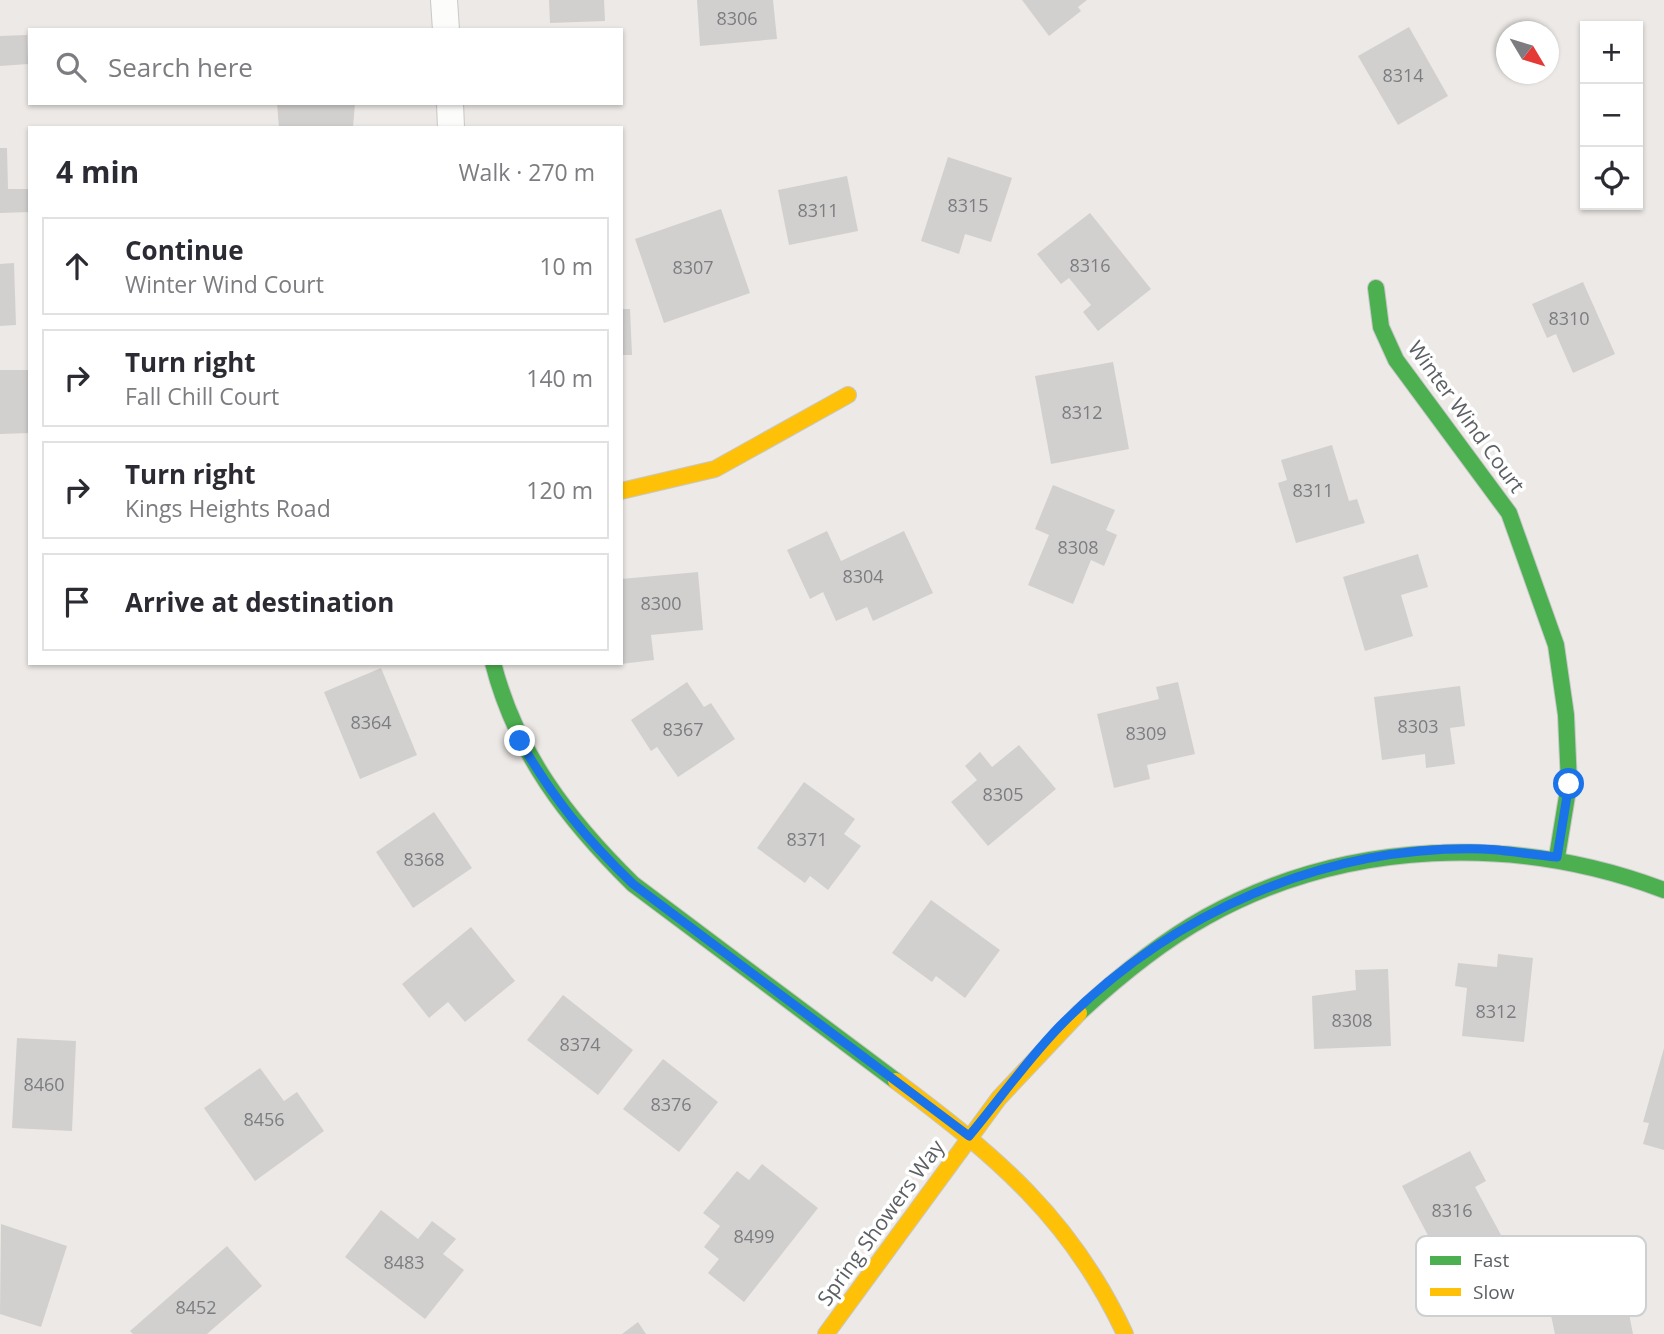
<!DOCTYPE html>
<html lang="en">
<head>
<meta charset="utf-8">
<style>
  :root { --surface:#fff; --page:#f7f7f7; --text:#2b2b33; --muted:#7c7c81; --line:#e1e1e2 }
  body { margin:0; font-family:"Open Sans",sans-serif; background:var(--page); color:var(--text) }
  .controls { position:absolute; right:21px; top:21px; display:grid; overflow:hidden; border-radius:0px; box-shadow:0 2px 5px #0004 }
  .controls button { width:63px; height:63px; display:grid; place-items:center; padding:0; border:0; border-bottom:2px solid var(--line); background:var(--surface); color:var(--text); font:35px sans-serif }
  .compass { position:absolute; left:1496px; top:21px; width:63px; height:63px; border-radius:50%; background:var(--surface); box-shadow:0 2px 5px #0004; rotate:128deg }
  .stop { position:absolute; width:21px; height:21px; margin:-16px; border:5px solid #1a73e8; border-radius:50%; background:#fff }
  .stop.end { background:#1a73e8; border-color:#fff; box-shadow:0 2px 7px #0008 }
  .list { margin:0; padding:0; list-style:none }
  h2 { display:flex; justify-content:space-between; align-items:center; height:91px; margin:0; padding:0 28px; font-size:30px }
  h2 small { font-size:23px; font-weight:400; color:var(--muted) }
  .list li { display:grid; grid-template-columns:46px 1fr auto; gap:21px; align-items:center; box-sizing:border-box; height:98px; margin:0 14px 14px; padding:0 14px; border:2px solid var(--line); border-radius:0px }
  .list b { display:block; font-size:26px; white-space:nowrap }
  .list p { margin:0; font-size:23px; white-space:nowrap; color:var(--muted) }
  .list em { font-size:23px; font-style:normal; color:var(--muted) }
  .icon { flex:none; width:38px; height:38px; fill:none; stroke:currentColor; stroke-width:2; stroke-linecap:round; stroke-linejoin:round }
  .map { position:relative; flex:none; width:1664px; height:1334px; overflow:hidden }
  .search { position:absolute; background:var(--surface); box-shadow:0 2px 5px #0004; left:28px; top:28px; width:595px; height:77px; display:flex; align-items:center; gap:18px; box-sizing:border-box; padding:0 24px; border-radius:0px; color:var(--muted); font-size:26px }
  .panel { position:absolute; background:var(--surface); box-shadow:0 2px 5px #0004; left:28px; top:126px; width:595px; height:539px; border-radius:0px }
  .map>svg:first-child { display:block }
  .building { fill:#d2d0cf }
  .lines { fill:none; stroke-linecap:round; stroke-linejoin:round }
  .street-casing { stroke:#c8c8c8; stroke-width:28 }
  .fast-casing { stroke:#c7c7c7; stroke-width:18 }
  .slow-casing { stroke:#c7c7c7; stroke-width:18 }
  .street { stroke:#fcfcfb; stroke-width:26 }
  .fast { stroke:#4caf50; stroke-width:16 }
  .slow { stroke:#ffc107; stroke-width:16 }
  .route { stroke:#1a73e8; stroke-width:9 }
  .labels { text-anchor:middle; stroke-width:7; stroke-linejoin:round; paint-order:stroke }
  .number-label { font-size:18px; fill:#7b7d80 }
  .street-label { font-size:21px; fill:#5c6064; stroke:#fff }
  .key { fill:#fff; stroke:#cecfd0; stroke-width:2 }
  .key-label { font-size:19px; fill:#5c6064 }
</style>
</head>
<body>
<div class="map">
<svg width="1664" height="1334" viewBox="0 0 1664 1334">
  <rect width="100%" height="100%" fill="#ece9e6"/>
  <g class="building">
    <polygon points="549,0 604,0 605,21 550,23"/>
    <polygon points="697,0 773,0 777,39 700,46"/>
    <polygon points="1022,0 1087,0 1078,7 1081,11 1049,36"/>
    <polygon points="1409,27 1448,96 1398,125 1358,56"/>
    <polygon points="27,35 28,64 0,66 0,36"/>
    <polygon points="277,103 355,103 353,127 279,128"/>
    <polygon points="0,148 7,148 8,189 30,189 30,212 0,213"/>
    <polygon points="948,157 1012,178 991,242 965,234 959,254 921,241"/>
    <polygon points="847,176 858,231 789,245 778,190"/>
    <polygon points="721,209 750,293 664,323 635,239"/>
    <polygon points="1090,213 1151,289 1098,331 1083,312 1091,305 1069,278 1061,284 1037,254"/>
    <polygon points="14,263 16,325 0,326 0,264"/>
    <polygon points="1583,282 1615,354 1573,373 1556,334 1547,338 1532,304"/>
    <polygon points="621,309 630,309 632,355 621,355"/>
    <polygon points="1113,362 1129,449 1051,464 1035,376"/>
    <polygon points="0,370 30,370 30,433 0,434"/>
    <polygon points="1332,445 1349,501 1357,499 1365,523 1296,543 1278,483 1287,480 1281,460"/>
    <polygon points="1053,485 1115,510 1106,530 1117,535 1104,566 1091,560 1073,604 1028,585 1049,535 1035,529"/>
    <polygon points="827,531 841,561 904,531 933,593 873,621 867,607 836,621 823,592 810,599 787,550"/>
    <polygon points="1418,554 1428,587 1401,595 1413,636 1365,651 1343,577"/>
    <polygon points="698,572 703,630 651,635 654,660 621,664 621,579"/>
    <polygon points="381,668 417,755 360,779 324,692"/>
    <polygon points="687,682 704,707 711,703 735,739 678,777 657,747 651,751 631,720"/>
    <polygon points="1178,682 1195,754 1147,765 1150,779 1114,788 1097,714 1159,699 1156,687"/>
    <polygon points="1460,686 1465,726 1450,728 1455,764 1426,768 1425,754 1382,760 1374,697"/>
    <polygon points="1019,745 1056,789 988,846 951,802 977,780 965,766 980,752 992,767"/>
    <polygon points="804,782 855,819 844,834 861,846 828,890 810,876 805,883 757,848"/>
    <polygon points="434,812 472,868 413,908 376,852"/>
    <polygon points="931,900 1000,950 965,998 936,976 932,982 892,953"/>
    <polygon points="471,927 515,981 465,1022 448,1002 429,1018 402,984"/>
    <polygon points="1498,954 1533,958 1524,1042 1462,1036 1467,988 1455,986 1458,963 1497,967"/>
    <polygon points="1388,969 1391,1046 1314,1049 1312,996 1356,990 1355,970"/>
    <polygon points="563,995 633,1050 598,1095 527,1040"/>
    <polygon points="17,1038 76,1041 72,1131 12,1128"/>
    <polygon points="1664,1048 1664,1150 1643,1144 1649,1123 1643,1122"/>
    <polygon points="663,1059 718,1102 679,1152 623,1109"/>
    <polygon points="260,1068 284,1101 297,1092 324,1131 255,1181 204,1108"/>
    <polygon points="1470,1151 1486,1181 1475,1187 1501,1235 1454,1260 1443,1240 1433,1245 1402,1186"/>
    <polygon points="762,1164 818,1208 744,1302 708,1273 719,1259 704,1247 720,1226 703,1213 737,1171 749,1180"/>
    <polygon points="381,1210 418,1239 432,1221 456,1239 443,1254 464,1270 425,1319 345,1257"/>
    <polygon points="1,1224 67,1246 41,1327 0,1314"/>
    <polygon points="227,1246 262,1286 207,1334 133,1334 130,1331"/>
    <polygon points="1619,1262 1633,1334 1555,1334 1547,1297 1590,1288 1586,1268"/>
    <polygon points="638,1322 646,1334 622,1334"/>
  </g>
  <g class="lines">
    <defs>
      <g id="street">
        <polyline points="444,0 446,30"/>
        <polyline points="450,103 451,128"/>
      </g>
      <g id="fast">
        <polyline points="1376,288 1381,327 1396,360 1509,513 1556,645 1566,715 1569,784 1557,857"/>
        <path d="M493,663C516,753 568,820 633,884L896,1081"/>
        <path d="M1079,1013C1118,977 1159,943 1206,917C1346,839 1516,834 1664,890"/>
      </g>
      <g id="slow">
        <polyline points="621,491 715,469 848,395"/>
        <path d="M896,1081C996,1156 1071,1218 1125,1334"/>
        <polyline points="826,1334 999,1098 1079,1013"/>
      </g>
    </defs>
    <use href="#street" class="street-casing"/>
    <use href="#fast" class="fast-casing"/>
    <use href="#slow" class="slow-casing"/>
    <use href="#street" class="street"/>
    <use href="#fast" class="fast"/>
    <use href="#slow" class="slow"/>
  </g>
  <g class="lines">
    <path class="route" d="M520,741C553,798 586,839 633,884L969,1136C999,1100 1027,1060 1060,1026C1171,913 1324,845 1483,849C1507,850 1532,855 1557,857L1569,784"/>
  </g>
  <g class="labels">
    <g class="number-label">
      <text x="737" y="25">8306</text>
      <text x="1403" y="82">8314</text>
      <text x="968" y="212">8315</text>
      <text x="818" y="217">8311</text>
      <text x="1090" y="272">8316</text>
      <text x="693" y="274">8307</text>
      <text x="1569" y="325">8310</text>
      <text x="1082" y="419">8312</text>
      <text x="1313" y="497">8311</text>
      <text x="1078" y="554">8308</text>
      <text x="863" y="583">8304</text>
      <text x="661" y="610">8300</text>
      <text x="371" y="729">8364</text>
      <text x="1418" y="733">8303</text>
      <text x="683" y="736">8367</text>
      <text x="1146" y="740">8309</text>
      <text x="1003" y="801">8305</text>
      <text x="807" y="846">8371</text>
      <text x="424" y="866">8368</text>
      <text x="1496" y="1018">8312</text>
      <text x="1352" y="1027">8308</text>
      <text x="580" y="1051">8374</text>
      <text x="44" y="1091">8460</text>
      <text x="671" y="1111">8376</text>
      <text x="264" y="1126">8456</text>
      <text x="1452" y="1217">8316</text>
      <text x="754" y="1243">8499</text>
      <text x="404" y="1269">8483</text>
      <text x="196" y="1314">8452</text>
    </g>
    <g class="street-label">
      <text transform="translate(1466 417) rotate(54)" y="7">Winter Wind Court</text>
      <text transform="translate(881 1223) rotate(-54)" y="7">Spring Showers Way</text>
    </g>
  </g>
  <rect x="1416" y="1236" width="230" height="80" rx="10" class="key"/>
  <rect x="1430" y="1256" width="31" height="9" fill="#4caf50"/>
  <rect x="1430" y="1288" width="31" height="8" fill="#ffc107"/>
  <g class="key-label">
    <text x="1473" y="1267">Fast</text>
    <text x="1473" y="1299">Slow</text>
  </g>
</svg>
<div class="controls">
<button>+</button>
<button>−</button>
<button><svg class="icon" aria-label="locate" viewBox="0 0 24 24"><circle cx="12" cy="12" r="6"/><path d="M12 2v4M12 18v4M2 12h4M18 12h4"/></svg></button>
</div>
<svg class="compass" viewBox="-18 -18 36 36"><path d="M0-13l5 13h-10z" fill="#e53935"/><path d="M0 13l5-13h-10z" fill="#7c7c81"/></svg>
<div class="stop" style="left:1569px;top:784px"></div>
<div class="stop end" style="left:520px;top:741px"></div>
<div class="search"><svg class="icon" aria-label="search" viewBox="0 0 24 24"><circle cx="10" cy="10" r="6"/><path d="M15 15l6 6"/></svg>Search here</div>
<section class="panel">
<h2>4 min<small>Walk · 270 m</small></h2>
<ul class="list">
<li><svg class="icon" aria-label="ahead" viewBox="0 0 24 24"><path d="M12 20V5M6 11l6-6 6 6"/></svg><div><b>Continue</b><p>Winter Wind Court</p></div><em>10 m</em></li>
<li><svg class="icon" aria-label="right" viewBox="0 0 24 24"><path d="M7 20v-9h11M14 6l5 5-5 5"/></svg><div><b>Turn right</b><p>Fall Chill Court</p></div><em>140 m</em></li>
<li><svg class="icon" aria-label="right" viewBox="0 0 24 24"><path d="M7 20v-9h11M14 6l5 5-5 5"/></svg><div><b>Turn right</b><p>Kings Heights Road</p></div><em>120 m</em></li>
<li><svg class="icon" aria-label="arrive" viewBox="0 0 24 24"><path d="M6 21V4h12l-3 4 3 4H6"/></svg><div><b>Arrive at destination</b></div></li>
</ul>
</section>
</div>
</body>
</html>
